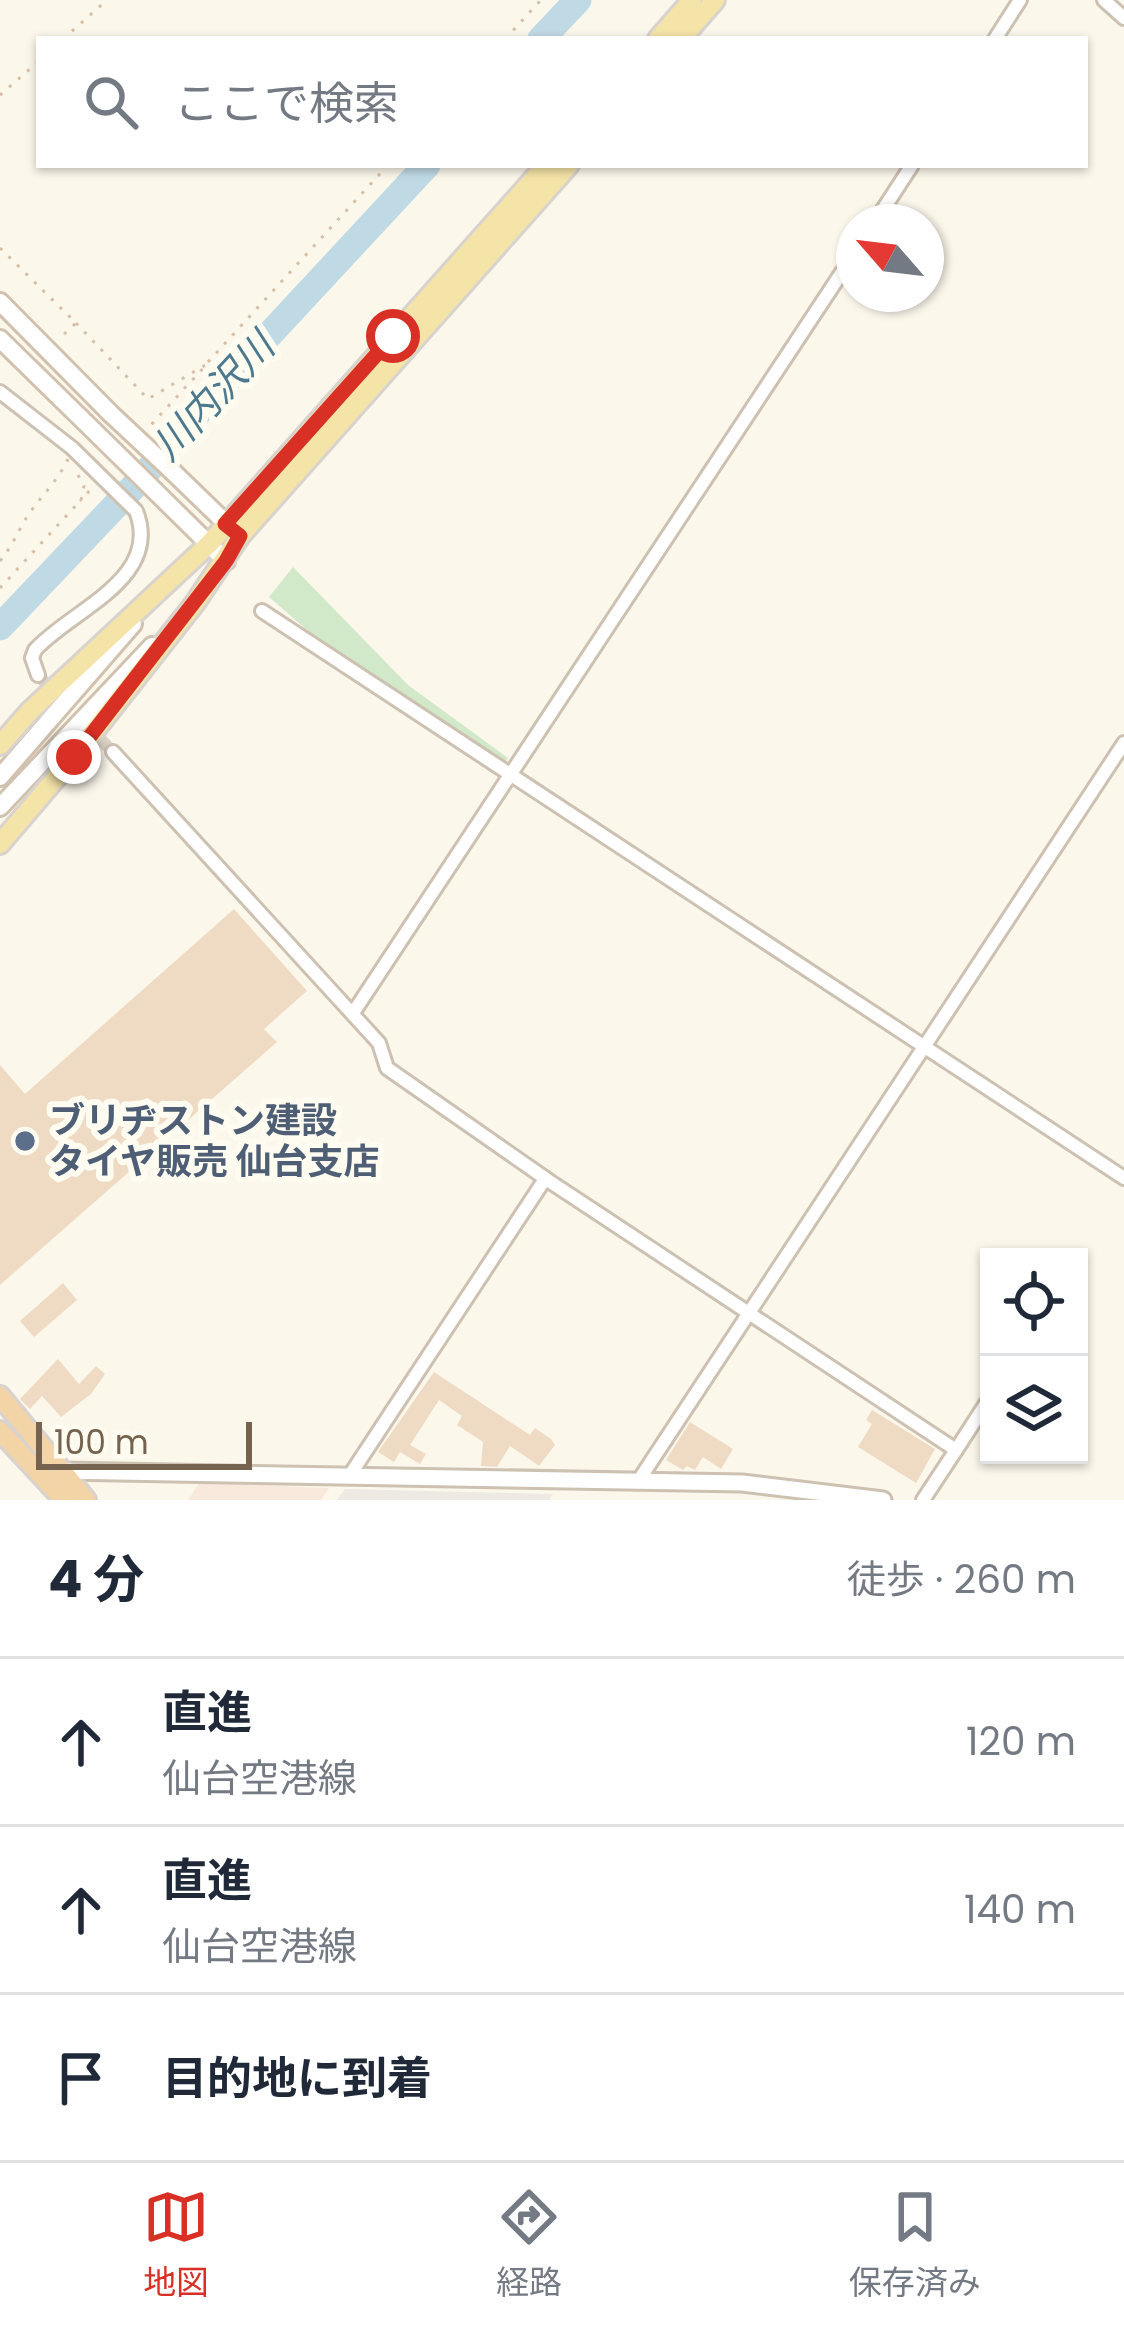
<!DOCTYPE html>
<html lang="ja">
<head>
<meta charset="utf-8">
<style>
  :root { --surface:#fff; --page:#f6f6f7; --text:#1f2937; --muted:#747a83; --line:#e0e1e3; --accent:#d93025 }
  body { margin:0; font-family:Poppins,"Noto Sans JP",sans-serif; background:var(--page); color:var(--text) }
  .controls { position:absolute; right:36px; bottom:36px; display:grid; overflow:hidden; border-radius:0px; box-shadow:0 3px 9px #0004 }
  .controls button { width:108px; height:108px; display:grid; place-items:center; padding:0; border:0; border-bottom:3px solid var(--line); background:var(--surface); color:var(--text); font:60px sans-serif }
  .compass { position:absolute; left:836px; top:204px; width:108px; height:108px; border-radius:50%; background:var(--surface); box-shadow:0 3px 9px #0004; rotate:298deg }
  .scale { position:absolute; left:36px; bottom:30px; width:216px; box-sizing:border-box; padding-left:12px; border:6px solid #75624f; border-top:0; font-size:33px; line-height:42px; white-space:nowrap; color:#75624f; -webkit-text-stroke:9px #fefbf1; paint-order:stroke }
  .stop { position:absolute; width:36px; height:36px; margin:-27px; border:9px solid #d93025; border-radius:50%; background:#fff }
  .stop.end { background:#d93025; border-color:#fff; box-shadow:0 3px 12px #0008 }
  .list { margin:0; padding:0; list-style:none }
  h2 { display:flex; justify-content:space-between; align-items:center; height:156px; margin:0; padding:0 48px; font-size:51px }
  h2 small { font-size:39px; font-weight:400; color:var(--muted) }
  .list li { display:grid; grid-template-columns:78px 1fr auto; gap:36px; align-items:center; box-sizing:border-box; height:168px; padding:0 48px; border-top:3px solid var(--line) }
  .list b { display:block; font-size:45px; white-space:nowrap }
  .list p { margin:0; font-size:39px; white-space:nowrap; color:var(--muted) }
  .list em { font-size:39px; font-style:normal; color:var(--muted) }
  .icon { flex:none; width:66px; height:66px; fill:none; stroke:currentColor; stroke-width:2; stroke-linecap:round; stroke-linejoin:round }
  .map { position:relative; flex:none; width:1124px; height:1500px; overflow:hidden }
  .search { position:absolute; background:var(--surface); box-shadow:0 3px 9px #0004; left:36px; right:36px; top:36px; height:132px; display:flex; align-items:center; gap:30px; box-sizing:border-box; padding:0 42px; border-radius:0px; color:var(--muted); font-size:45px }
  .sheet { height:660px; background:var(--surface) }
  nav { display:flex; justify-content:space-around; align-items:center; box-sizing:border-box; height:168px; border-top:3px solid var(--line); background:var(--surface); font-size:33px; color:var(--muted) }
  nav a { display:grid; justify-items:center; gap:6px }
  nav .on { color:var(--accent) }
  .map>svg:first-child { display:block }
  .commercial { fill:#f8e9dc }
  .industrial { fill:#ede9e3 }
  .green { fill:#d1e9c9 }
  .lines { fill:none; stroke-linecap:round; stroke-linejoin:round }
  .river { stroke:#c0dae5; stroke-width:27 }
  .building { fill:#efdbc4 }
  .minor-tunnel { stroke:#dad2c4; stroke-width:12; stroke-dasharray:12 6; stroke-linecap:butt }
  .minor-casing { stroke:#cdc1b1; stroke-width:18 }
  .tertiary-casing { stroke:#cdc1b1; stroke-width:21 }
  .secondary-casing { stroke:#d0c2ae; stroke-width:22 }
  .primary-casing { stroke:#d8d3ce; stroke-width:24 }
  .trunk-casing { stroke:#d8d3ce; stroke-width:24 }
  .path { stroke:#d5bfa6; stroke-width:3; stroke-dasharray:3 9; stroke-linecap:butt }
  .minor { stroke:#fff; stroke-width:12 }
  .tertiary { stroke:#fff; stroke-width:15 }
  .secondary { stroke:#fff; stroke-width:16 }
  .primary { stroke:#f5e4a8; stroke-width:18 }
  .trunk { stroke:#f3d4a7; stroke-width:18 }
  .minor-bridge-casing { stroke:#cdc1b1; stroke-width:18; stroke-linecap:butt }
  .secondary-bridge-casing { stroke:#d0c2ae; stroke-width:22; stroke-linecap:butt }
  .minor-bridge { stroke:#fff; stroke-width:12 }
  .secondary-bridge { stroke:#fff; stroke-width:16 }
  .route { stroke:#d93025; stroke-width:15 }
  .service-dot { fill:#5c6f8a; stroke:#fefbf1; stroke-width:4.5 }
  .labels { text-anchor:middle; stroke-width:12; stroke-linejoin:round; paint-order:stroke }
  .service-label { font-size:36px; font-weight:bold; fill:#4e5e75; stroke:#fefbf1; text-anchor:start }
  .water-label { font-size:39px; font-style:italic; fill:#4c798e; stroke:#fefbf1 }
</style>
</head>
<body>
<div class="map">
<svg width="1124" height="1500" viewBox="0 0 1124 1500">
  <rect width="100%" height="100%" fill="#fcf7eb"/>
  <polygon class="commercial" points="199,1483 329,1488 321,1500 188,1500"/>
  <polygon class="industrial" points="345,1489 553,1494 549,1500 337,1500"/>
  <polygon class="green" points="293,567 408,685 508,758 505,763 322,643 269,597"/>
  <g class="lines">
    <g class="river">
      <polyline points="541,39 578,0"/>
      <polyline points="0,627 138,482 217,391 427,165"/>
    </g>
  </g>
  <g class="building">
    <polygon points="234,909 307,991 264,1029 277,1042 0,1285 0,1065 25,1094"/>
    <polygon points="63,1283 77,1300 34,1337 20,1321"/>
    <polygon points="58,1359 79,1384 96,1366 105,1374 91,1394 61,1417 42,1396 30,1409 20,1399"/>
    <polygon points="434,1372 530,1435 535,1428 551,1439 555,1445 539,1466 510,1446 497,1467 481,1466 483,1442 457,1425 462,1416 439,1400 410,1445 426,1454 420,1464 400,1452 394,1462 378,1452"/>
    <polygon points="872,1410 935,1449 916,1483 858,1447 872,1424 866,1420"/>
    <polygon points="690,1422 733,1449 721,1469 703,1457 695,1470 687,1466 683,1470 666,1460"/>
  </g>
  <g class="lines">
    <polyline class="minor-tunnel" points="38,675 113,752"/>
    <defs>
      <g id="minor">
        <polyline points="1104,0 1124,18"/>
        <polyline points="995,39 1020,0"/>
        <polyline points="875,222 912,165"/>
        <polyline points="0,392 72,448"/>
        <polyline points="262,611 1124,1178"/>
        <path d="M38,675L32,658L35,650C71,610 163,579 136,511"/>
        <polyline points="113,752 379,1043 387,1068 549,1181 956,1450 923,1500"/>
        <polyline points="353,1013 854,254"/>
        <polyline points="956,1450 989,1399"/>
        <polyline points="350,1475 545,1179"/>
        <polyline points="639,1480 1124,743"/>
      </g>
      <polyline id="tertiary" points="61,1471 742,1483 883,1500"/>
      <g id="secondary">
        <polyline points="0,302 111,414"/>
        <polyline points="0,339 94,431"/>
        <polyline points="173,472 233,530"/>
        <polyline points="155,491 226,561"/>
        <polyline points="0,777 133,624"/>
        <polyline points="0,807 152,646"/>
      </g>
      <g id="primary">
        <polyline points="658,39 692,0"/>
        <polyline points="681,39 715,0"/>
        <polyline points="0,745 30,711 209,544 546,165"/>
        <polyline points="0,844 74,757 195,603 240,536 569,165"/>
      </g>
      <g id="trunk">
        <polyline points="0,1396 86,1500"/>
        <polyline points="0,1431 64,1500"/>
      </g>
    </defs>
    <use href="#minor" class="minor-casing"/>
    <use href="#tertiary" class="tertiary-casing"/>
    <use href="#secondary" class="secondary-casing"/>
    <use href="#primary" class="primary-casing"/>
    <use href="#trunk" class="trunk-casing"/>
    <g class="path">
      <polyline points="63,39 107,0"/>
      <polyline points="505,39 541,0"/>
      <polyline points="0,95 39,61"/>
      <polyline points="0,248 76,323 61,337"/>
      <polyline points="76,323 148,399 207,364 149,427"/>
      <polyline points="208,362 388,165"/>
      <polyline points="78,475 84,486 81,500 93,487"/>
      <path d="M0,561C10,549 14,540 21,527C34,502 56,485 68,459"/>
      <polyline points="0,588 80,501"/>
    </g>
    <use href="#minor" class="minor"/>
    <use href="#tertiary" class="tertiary"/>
    <use href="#secondary" class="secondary"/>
    <use href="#primary" class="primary"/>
    <use href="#trunk" class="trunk"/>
    <defs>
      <polyline id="minor-bridge" points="72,448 136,511"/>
      <g id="secondary-bridge">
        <polyline points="111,414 173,472"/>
        <polyline points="94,431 155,491"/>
      </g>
    </defs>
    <use href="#minor-bridge" class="minor-bridge-casing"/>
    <use href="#secondary-bridge" class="secondary-bridge-casing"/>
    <use href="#minor-bridge" class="minor-bridge"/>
    <use href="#secondary-bridge" class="secondary-bridge"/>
  </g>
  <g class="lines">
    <polyline class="route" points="74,757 226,561 240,536 225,524 393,336"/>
  </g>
  <circle class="service-dot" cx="25" cy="1141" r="12"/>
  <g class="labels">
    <g class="service-label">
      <text x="49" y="1133">ブリヂストン建設<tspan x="49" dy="41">タイヤ販売 仙台支店</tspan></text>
    </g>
    <g class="water-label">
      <text transform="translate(213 396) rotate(-47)" y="14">川内沢川</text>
    </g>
  </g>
</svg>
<div class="controls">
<button><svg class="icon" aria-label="locate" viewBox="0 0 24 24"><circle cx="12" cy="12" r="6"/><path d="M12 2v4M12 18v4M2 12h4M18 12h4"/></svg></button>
<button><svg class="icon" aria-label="layers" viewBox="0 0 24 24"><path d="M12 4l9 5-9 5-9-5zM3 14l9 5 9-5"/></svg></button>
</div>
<svg class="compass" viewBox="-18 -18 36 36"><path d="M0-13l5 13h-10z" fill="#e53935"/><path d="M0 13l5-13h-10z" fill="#747a83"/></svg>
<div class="scale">100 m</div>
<div class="stop" style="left:393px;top:336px"></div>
<div class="stop end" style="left:74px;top:757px"></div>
<div class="search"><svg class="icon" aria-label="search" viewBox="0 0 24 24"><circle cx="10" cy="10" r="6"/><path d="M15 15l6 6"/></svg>ここで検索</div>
</div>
<section class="sheet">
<h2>4 分<small>徒歩 · 260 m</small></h2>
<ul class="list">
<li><svg class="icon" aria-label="ahead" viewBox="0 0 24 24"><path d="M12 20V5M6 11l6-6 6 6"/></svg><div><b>直進</b><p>仙台空港線</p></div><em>120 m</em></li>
<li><svg class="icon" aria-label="ahead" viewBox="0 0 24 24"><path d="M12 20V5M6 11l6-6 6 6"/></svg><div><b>直進</b><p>仙台空港線</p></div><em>140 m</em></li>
<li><svg class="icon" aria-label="arrive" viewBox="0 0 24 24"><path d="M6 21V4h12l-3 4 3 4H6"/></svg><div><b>目的地に到着</b></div></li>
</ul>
</section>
<nav>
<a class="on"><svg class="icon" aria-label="map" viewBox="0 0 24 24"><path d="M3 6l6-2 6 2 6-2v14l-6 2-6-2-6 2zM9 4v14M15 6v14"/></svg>地図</a>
<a><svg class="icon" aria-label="directions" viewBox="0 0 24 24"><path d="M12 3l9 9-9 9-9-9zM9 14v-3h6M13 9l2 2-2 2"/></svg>経路</a>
<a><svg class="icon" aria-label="saved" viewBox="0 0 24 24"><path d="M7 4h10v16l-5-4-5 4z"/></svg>保存済み</a>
</nav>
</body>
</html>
